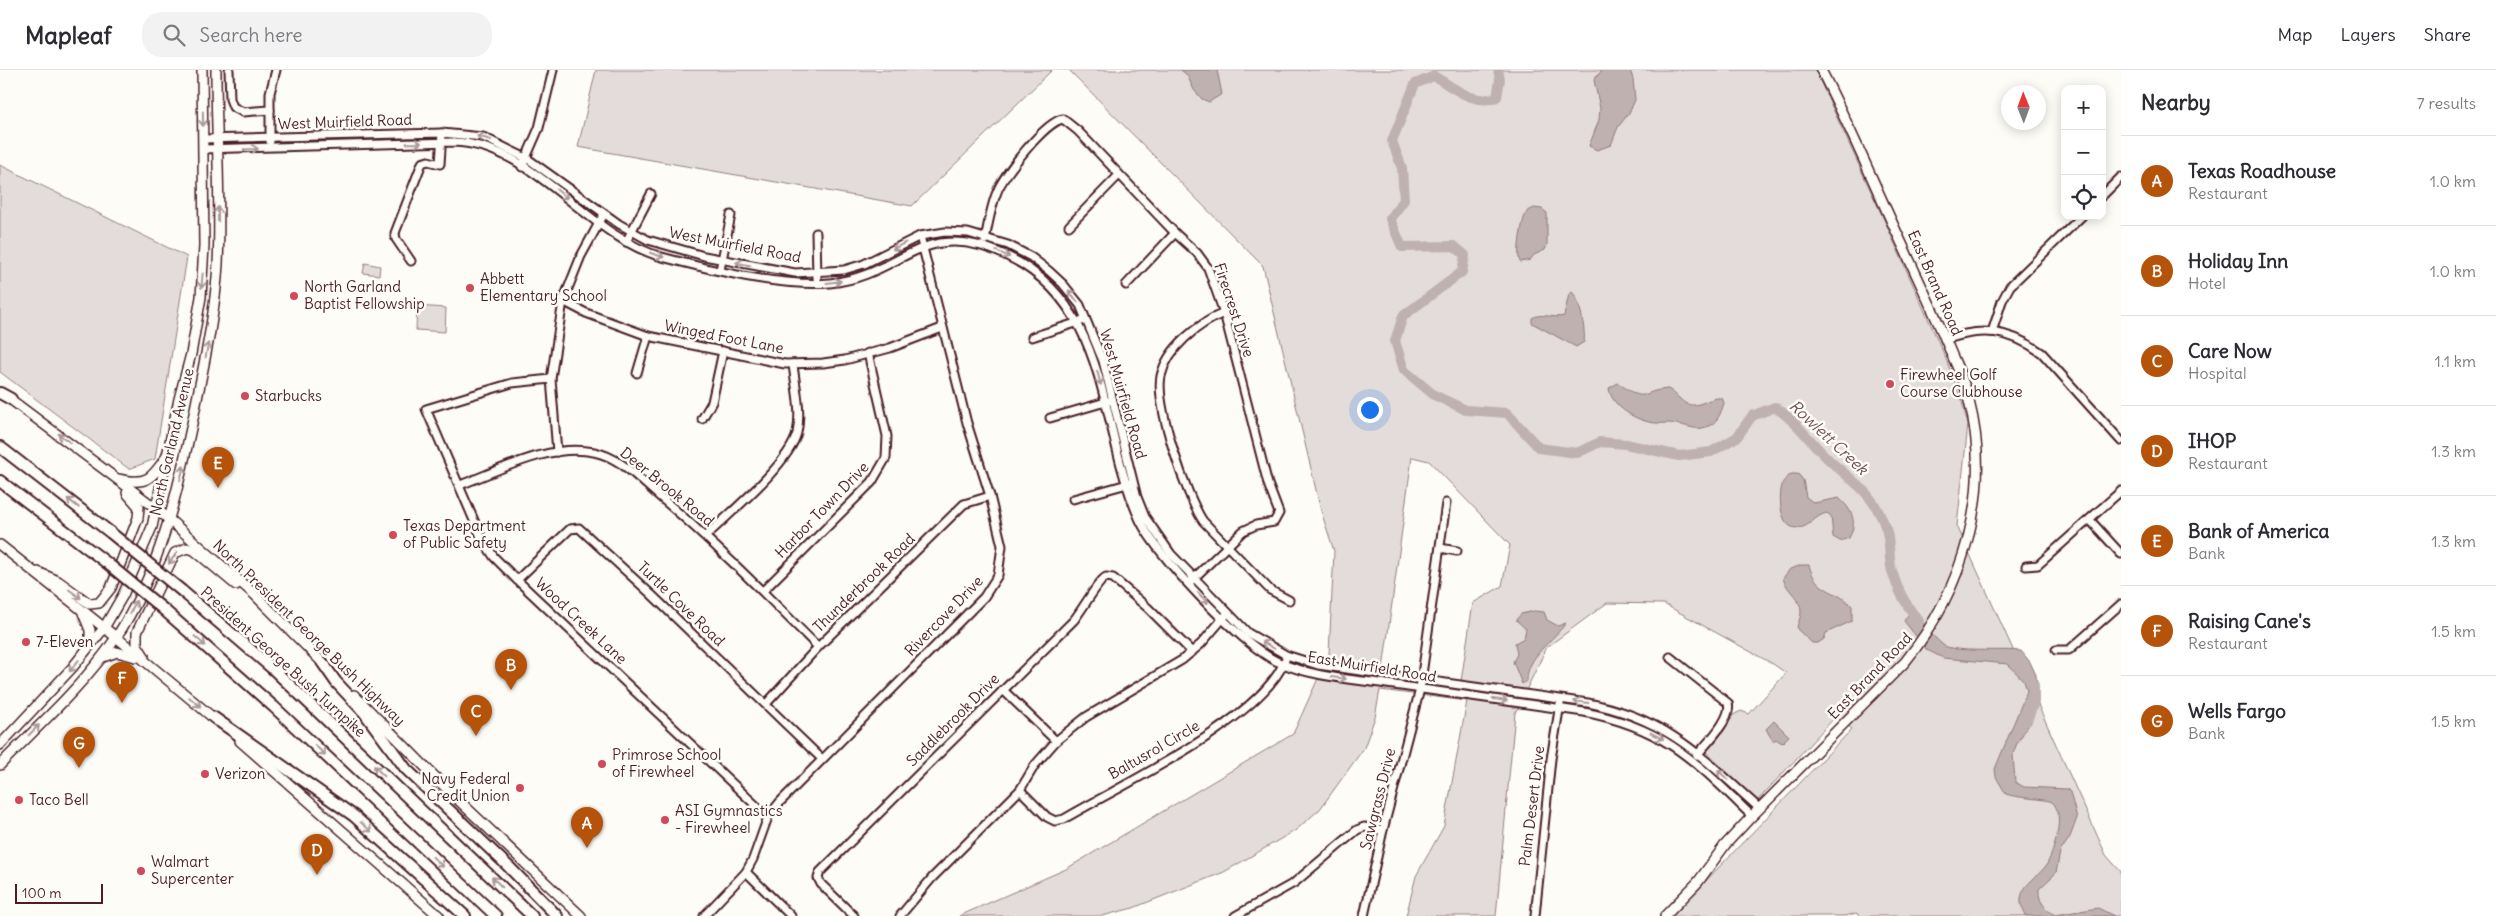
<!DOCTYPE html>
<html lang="en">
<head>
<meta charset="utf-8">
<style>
  :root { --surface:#fff; --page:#f2f2f3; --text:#2b2b33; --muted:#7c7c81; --line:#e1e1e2; --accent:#b45309 }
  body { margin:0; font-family:Delius,sans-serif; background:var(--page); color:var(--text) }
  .controls { position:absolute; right:15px; top:15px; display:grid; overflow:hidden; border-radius:10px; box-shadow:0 2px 12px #0003 }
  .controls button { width:45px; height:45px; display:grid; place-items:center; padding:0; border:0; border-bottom:1px solid var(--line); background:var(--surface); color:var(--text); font:25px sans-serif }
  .compass { position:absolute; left:2001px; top:15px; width:45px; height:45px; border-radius:50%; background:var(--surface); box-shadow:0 2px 12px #0003; rotate:359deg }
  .scale { position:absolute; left:15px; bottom:12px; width:88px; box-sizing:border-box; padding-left:5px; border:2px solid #4a1f2b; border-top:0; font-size:14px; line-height:18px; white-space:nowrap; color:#4a1f2b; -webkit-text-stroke:4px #fdfcf7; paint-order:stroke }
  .you { position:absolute; left:1369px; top:339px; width:18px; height:18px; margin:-12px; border:4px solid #fff; border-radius:50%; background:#1a73e8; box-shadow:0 0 0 8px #1a73e833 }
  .badge { display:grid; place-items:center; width:32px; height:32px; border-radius:50%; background:var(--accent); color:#fff; font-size:16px; font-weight:700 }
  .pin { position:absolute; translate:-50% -41px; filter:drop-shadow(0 1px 2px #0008) }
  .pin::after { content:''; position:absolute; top:26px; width:18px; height:15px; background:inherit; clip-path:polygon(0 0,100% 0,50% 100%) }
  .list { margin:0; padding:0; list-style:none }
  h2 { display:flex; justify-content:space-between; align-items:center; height:65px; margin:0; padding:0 20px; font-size:21px }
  h2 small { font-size:16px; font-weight:400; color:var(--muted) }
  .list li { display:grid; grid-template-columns:32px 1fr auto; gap:15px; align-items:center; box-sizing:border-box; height:90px; padding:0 20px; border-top:1px solid var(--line) }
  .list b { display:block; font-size:19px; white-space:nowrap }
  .list p { margin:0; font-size:16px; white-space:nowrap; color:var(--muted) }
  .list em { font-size:16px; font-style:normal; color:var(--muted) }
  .icon { flex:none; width:28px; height:28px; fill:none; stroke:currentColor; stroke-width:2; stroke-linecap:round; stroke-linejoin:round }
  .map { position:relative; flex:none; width:2121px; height:846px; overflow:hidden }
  header { display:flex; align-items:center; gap:30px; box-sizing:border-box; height:70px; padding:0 25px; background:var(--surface); border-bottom:1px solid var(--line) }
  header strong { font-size:24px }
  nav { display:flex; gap:28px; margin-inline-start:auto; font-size:18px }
  .search { width:350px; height:45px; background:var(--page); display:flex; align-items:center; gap:12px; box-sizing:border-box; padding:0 18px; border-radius:20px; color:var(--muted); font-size:19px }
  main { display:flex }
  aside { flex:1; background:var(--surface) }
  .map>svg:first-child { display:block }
  .green { fill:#e3dcda; stroke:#967e82; fill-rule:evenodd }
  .water { fill:#c0b1b1; stroke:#91777b }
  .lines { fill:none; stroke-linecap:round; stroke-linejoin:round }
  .river { stroke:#c0b1b1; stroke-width:10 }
  .minor-casing { stroke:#4a1f2b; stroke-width:11 }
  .major-casing { stroke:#4a1f2b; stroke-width:12 }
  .highway-casing { stroke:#4a1f2b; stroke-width:14 }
  .minor { stroke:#fdfcf7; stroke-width:7 }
  .major { stroke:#fdfcf7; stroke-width:9 }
  .highway { stroke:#fdfcf7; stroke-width:10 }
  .highway-bridge-casing { stroke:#4a1f2b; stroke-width:14; stroke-linecap:butt }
  .highway-bridge { stroke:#fdfcf7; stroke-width:10 }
  .oneway { stroke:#ac999b }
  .poi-dot { fill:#d1495b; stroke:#fdfcf7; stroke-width:2 }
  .labels { text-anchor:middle; stroke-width:5; stroke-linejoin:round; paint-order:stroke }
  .street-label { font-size:15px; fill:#4a1f2b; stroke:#fdfcf7 }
  .poi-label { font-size:15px; fill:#4a1f2b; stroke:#fdfcf7; text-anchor:start }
  .water-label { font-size:16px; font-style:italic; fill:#73525a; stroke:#fdfcf7 }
</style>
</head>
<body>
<header>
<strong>Mapleaf</strong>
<div class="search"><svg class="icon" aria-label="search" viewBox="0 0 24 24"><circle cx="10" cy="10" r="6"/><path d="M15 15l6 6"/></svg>Search here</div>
<nav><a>Map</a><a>Layers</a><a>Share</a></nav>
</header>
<main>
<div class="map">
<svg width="2121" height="846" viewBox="0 0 2121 846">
  <rect width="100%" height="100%" fill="#fdfcf7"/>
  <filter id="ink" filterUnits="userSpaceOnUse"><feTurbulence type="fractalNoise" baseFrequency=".02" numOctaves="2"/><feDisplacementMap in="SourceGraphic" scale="10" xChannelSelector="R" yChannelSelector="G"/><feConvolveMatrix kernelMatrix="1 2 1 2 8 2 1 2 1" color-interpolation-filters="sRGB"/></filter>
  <g filter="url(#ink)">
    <g class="green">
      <polygon points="596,0 1052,0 912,136 578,77"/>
      <path d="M1069,0H1815L1886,154L1946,289L1962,332L1968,355L1957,456L2106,785L2121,802V846H1861L1856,843L1846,846H1672L1852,659L1836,646L1757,731L1705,681L1733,645L1741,641L1749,644L1786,603L1773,594L1664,534L1607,533L1547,577L1515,643L1496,846H1406L1416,806L1444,756L1467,631L1380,620L1375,647L1364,678L1320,739L1296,760L1224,802L1133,838L1102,846H959L1066,799L1293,664L1329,584L1334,481L1321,441L1263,196ZM1412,387L1429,391L1510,475L1502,516L1473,533L1461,611L1383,599Z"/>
      <polygon points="0,95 187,187 155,389 129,399 0,302"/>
      <polygon points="365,193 380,196 379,205 363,203"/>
      <polygon points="417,236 446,238 445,262 416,260"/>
    </g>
    <g class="water">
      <polygon points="1181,0 1217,0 1222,24 1209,32 1202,29 1194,20 1187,5"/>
      <polygon points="1602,0 1630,0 1633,9 1635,30 1629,43 1618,57 1611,75 1597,80 1589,76 1599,50 1600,38 1594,10"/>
      <path d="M1534,138L1542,139L1547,143V175L1545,180L1534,185L1530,190L1520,192C1516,185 1522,147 1527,142C1529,140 1532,139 1534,138Z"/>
      <path d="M1572,222C1580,228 1586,263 1584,272L1576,277L1532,253V248C1542,242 1553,249 1564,246L1569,224Z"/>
      <path d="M1618,313C1650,335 1637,321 1668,319C1676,323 1680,331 1687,334C1698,339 1711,326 1722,328L1724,333C1721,343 1717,354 1706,357C1696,361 1686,355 1676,354C1669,352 1663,354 1656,353C1638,352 1611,337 1609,318Z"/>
      <path d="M1791,404H1798L1803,410L1806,427L1814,433L1839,428C1852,440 1858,451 1849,468L1840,471L1833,467L1831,446L1827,443C1815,445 1810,458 1797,458C1779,458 1778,425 1783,412C1784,410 1789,406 1791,404Z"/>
      <path d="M1802,495H1809C1816,523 1835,518 1852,536V551L1826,563L1824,569L1818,573H1812L1797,559C1797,553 1801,548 1801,543C1802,528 1786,521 1783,508L1790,499Z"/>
      <path d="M1912,539C1921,550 1931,565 1943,575C1953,583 2004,579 2021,581L2030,592L2036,605L2037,617L2028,656L2017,673L2013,684L2015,712L2024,717L2067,719L2070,722L2077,748L2070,767L2060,782L2056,803L2039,819C2038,831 2045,839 2055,845L2098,838L2114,846H2026C2023,840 2020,834 2021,828C2023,813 2040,806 2047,794C2054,781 2066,744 2052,732C2047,729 2016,728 2006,724L1996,707L1995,699L2027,621L2024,611L2008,594L1943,588L1927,580L1904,551Z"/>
      <path d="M1534,541L1544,542L1547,550L1558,556L1566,553C1554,570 1526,587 1527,611L1522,614L1513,592L1517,584L1515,573L1524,568L1526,559L1516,550L1521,544Z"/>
      <polygon points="1774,651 1789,666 1782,673 1776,669 1773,671 1766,659"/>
    </g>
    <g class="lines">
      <g class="river">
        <path d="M1498,0L1500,9L1497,27C1474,36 1454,18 1434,6L1415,14L1392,71L1402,98L1404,130L1390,149L1402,177L1454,176L1465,185L1462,202L1403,246L1395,271L1404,300L1434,325L1466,340L1507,343L1539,378L1577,383L1600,372L1626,374L1679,386L1711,382L1737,367L1752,346L1775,337C1796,351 1809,370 1827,388C1852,412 1872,420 1885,456C1891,470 1888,487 1892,501C1897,519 1907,537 1919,551"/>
        <polyline points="2027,651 2034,632 2034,615"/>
      </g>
      <defs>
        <g id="minor">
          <polyline points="229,0 230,29 233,37 243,42 270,40"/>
          <path d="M203,69L442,63L483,67L528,89L619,154L648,170L704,186L795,203L844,200L864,194L920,166L945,162L968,163L1008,175L1031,187L1049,201L1063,214L1080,235L1103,291L1137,427L1145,447L1171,484L1248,563L1286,585L1318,595L1588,633C1668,649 1701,686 1759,738"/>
          <polyline points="270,71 270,23 276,0"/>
          <path d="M203,79L453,72C537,75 584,165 662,187C711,200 780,217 830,213C902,206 922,146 1005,185C1112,235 1098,356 1139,448C1155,485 1240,573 1276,591C1313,608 1354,609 1394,615C1457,624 1521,633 1584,642C1666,658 1695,691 1752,746"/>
          <polyline points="522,97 539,58 553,0"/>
          <polyline points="2102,126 2121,107"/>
          <polyline points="1069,156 1119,105"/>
          <polyline points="816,163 817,208"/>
          <path d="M985,170C988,155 991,136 997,122C1003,105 1046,51 1063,49L1078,61L1175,163L1197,183L1208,198L1224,243L1268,414L1279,443L1274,452L1256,455L1243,461L1191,511"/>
          <polyline points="626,172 651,124"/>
          <polyline points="411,191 396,169 395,163 422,93 428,91 440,94 442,63"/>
          <polyline points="720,200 731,145"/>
          <polyline points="1126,215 1175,163"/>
          <polyline points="563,231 586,243 648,266 785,294 823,293 845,290 890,278 942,258"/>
          <path d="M1224,243C1199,253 1167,278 1161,306C1155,335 1186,426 1203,451L1270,520L1289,530"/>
          <polyline points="1992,262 2002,231 2010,216 2082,146"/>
          <polyline points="1032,267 1082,251"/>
          <path d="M1945,270C1982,256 2010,260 2042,283L2121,371"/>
          <polyline points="637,303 648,266"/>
          <polyline points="551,309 512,313 426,339 482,469 494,487 517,510 768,747"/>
          <polyline points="1050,348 1109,331"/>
          <polyline points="702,349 712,332 723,281"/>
          <polyline points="557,382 551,309 563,231 581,186 604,144"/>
          <path d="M460,415C501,400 549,373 594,382C620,387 639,409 659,426C715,473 766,525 818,577"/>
          <polyline points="1073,429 1131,413"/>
          <polyline points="2090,450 2121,484"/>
          <path d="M706,466C731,442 789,394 797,363C802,341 795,315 793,294"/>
          <polyline points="1440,478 1457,481"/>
          <polyline points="2026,496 2038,495 2121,421"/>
          <polyline points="517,510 570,459 579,458 652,525 822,689"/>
          <polyline points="763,521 872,412 886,388 887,366 868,283"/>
          <polyline points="2056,580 2069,580 2121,534"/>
          <path d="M1670,587L1728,633C1733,648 1706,674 1697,685"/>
          <polyline points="1003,620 1056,671"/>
          <polyline points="766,634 818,577 964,434 990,426"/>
          <path d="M1020,720L1047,747L1055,751L1064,749C1121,715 1262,650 1285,590"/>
          <polyline points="746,802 791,846"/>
          <polyline points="704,846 746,802 753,789 768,747 780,732 984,527 998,505 1002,476 990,426 967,353 920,166"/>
          <path d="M854,846L821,814L818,808L820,802L1074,550C1082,540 1099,510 1106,507L1113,508L1148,538L1192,582"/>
          <polyline points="900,846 932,808 1020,720 1035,695 1056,671 1086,647 1182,590 1201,574 1225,546"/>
          <polyline points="1235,846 1294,813 1357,760 1364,757 1383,760"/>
          <polyline points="1364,846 1383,760 1420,619 1446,433"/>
          <polyline points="1535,846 1551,689 1560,634"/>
        </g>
        <g id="major">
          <polyline points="6,326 157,439 254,524 326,596"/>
          <path d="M119,409C147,416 152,408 167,386"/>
          <polyline points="0,475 121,571 217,651"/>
          <polyline points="38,502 58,511 90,534 99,533 111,518 138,448 139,437 127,423"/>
          <polyline points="83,543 90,560 90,576"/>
          <polyline points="144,586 137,575 137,562 175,483 187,478 194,480 236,515"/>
          <polyline points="103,587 117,582 135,587"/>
          <polyline points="354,625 453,725 581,846"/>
          <polyline points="240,671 439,846"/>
          <polyline points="0,675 72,598 104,558 123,525 152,457 179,329 191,284 201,227 204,176 202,0"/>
          <path d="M0,695C39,655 84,615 115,569C160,503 178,421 194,344C204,294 215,245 218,194C221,130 216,64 216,0"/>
          <path d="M1665,846L1698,812L1725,775L1752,746L1905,592C1963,520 1993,423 1969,331C1965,312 1956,295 1949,278C1935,244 1919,211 1904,178C1876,119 1851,58 1821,0"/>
        </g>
        <g id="highway">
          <polyline points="0,323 11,329"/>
          <polyline points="0,377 111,463"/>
          <polyline points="0,411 107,493"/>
          <polyline points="182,521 273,599 532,846"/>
          <polyline points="163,539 274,637 496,846"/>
          <polyline points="322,592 336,612 364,642 406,699 508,796 557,846"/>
          <polyline points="213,647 354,746 465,846"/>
        </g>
      </defs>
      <use href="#minor" class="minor-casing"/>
      <use href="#major" class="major-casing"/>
      <use href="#highway" class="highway-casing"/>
      <use href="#minor" class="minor"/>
      <use href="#major" class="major"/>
      <use href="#highway" class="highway"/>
      <defs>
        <g id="highway-bridge">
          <polyline points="111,463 182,521"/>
          <polyline points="107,493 163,539"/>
        </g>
      </defs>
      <use href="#highway-bridge" class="highway-bridge-casing"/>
      <use href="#highway-bridge" class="highway-bridge"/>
    </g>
    <defs><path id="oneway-shaft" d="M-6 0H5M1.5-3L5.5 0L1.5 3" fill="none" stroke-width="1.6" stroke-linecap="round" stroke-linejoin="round" transform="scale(1.25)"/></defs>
    <g class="oneway">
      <use href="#oneway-shaft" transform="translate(203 49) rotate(89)"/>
      <use href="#oneway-shaft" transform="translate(484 68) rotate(-164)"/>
      <use href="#oneway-shaft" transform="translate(414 73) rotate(-1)"/>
      <use href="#oneway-shaft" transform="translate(251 79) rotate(-1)"/>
      <use href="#oneway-shaft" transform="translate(562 124) rotate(39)"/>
      <use href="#oneway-shaft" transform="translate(218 144) rotate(-91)"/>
      <use href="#oneway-shaft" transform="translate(899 176) rotate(152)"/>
      <use href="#oneway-shaft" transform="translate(1003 184) rotate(24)"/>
      <use href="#oneway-shaft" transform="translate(657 185) rotate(18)"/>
      <use href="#oneway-shaft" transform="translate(743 194) rotate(-169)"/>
      <use href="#oneway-shaft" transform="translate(202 211) rotate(95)"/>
      <use href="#oneway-shaft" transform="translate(834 212) rotate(-7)"/>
      <use href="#oneway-shaft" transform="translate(1073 226) rotate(-128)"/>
      <use href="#oneway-shaft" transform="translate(207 280) rotate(-79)"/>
      <use href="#oneway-shaft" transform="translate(1099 308) rotate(75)"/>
      <use href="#oneway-shaft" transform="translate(64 368) rotate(-143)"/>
      <use href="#oneway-shaft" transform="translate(182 403) rotate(-76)"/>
      <use href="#oneway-shaft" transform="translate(73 433) rotate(-142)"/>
      <use href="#oneway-shaft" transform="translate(173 488) rotate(125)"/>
      <use href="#oneway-shaft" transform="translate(75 524) rotate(37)"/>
      <use href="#oneway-shaft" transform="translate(1203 528) rotate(47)"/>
      <use href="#oneway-shaft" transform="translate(133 537) rotate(-63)"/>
      <use href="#oneway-shaft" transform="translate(200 571) rotate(41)"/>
      <use href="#oneway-shaft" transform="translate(1268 575) rotate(-150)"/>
      <use href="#oneway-shaft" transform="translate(74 596) rotate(129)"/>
      <use href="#oneway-shaft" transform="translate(1339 608) rotate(8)"/>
      <use href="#oneway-shaft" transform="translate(1500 630) rotate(7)"/>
      <use href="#oneway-shaft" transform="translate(195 632) rotate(40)"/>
      <use href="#oneway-shaft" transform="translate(1581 632) rotate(-172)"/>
      <use href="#oneway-shaft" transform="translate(34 660) rotate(-45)"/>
      <use href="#oneway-shaft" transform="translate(1657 666) rotate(27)"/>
      <use href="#oneway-shaft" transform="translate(320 680) rotate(43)"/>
      <use href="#oneway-shaft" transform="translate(379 701) rotate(-136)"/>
      <use href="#oneway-shaft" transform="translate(1723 705) rotate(-137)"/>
      <use href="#oneway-shaft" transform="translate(366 757) rotate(41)"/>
      <use href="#oneway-shaft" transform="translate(438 792) rotate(43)"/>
      <use href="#oneway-shaft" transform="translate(497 812) rotate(-136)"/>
    </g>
  </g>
  <g class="poi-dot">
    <circle cx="470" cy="218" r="5"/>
    <circle cx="294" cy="226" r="5"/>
    <circle cx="1890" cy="314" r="5"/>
    <circle cx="245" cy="326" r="5"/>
    <circle cx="393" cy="465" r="5"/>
    <circle cx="26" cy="572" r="5"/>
    <circle cx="602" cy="694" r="5"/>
    <circle cx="205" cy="704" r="5"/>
    <circle cx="520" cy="718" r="5"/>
    <circle cx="19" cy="730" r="5"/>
    <circle cx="665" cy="750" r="5"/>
    <circle cx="141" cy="801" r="5"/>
  </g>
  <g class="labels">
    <g class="street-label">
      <text transform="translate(345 52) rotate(-2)" y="5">West Muirfield Road</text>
      <text transform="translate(735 175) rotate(11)" y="5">West Muirfield Road</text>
      <text transform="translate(1935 213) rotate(66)" y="5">East Brand Road</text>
      <text transform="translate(1234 240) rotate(72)" y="5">Firecrest Drive</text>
      <text transform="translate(724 267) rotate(11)" y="5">Winged Foot Lane</text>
      <text transform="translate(1123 324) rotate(74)" y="5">West Muirfield Road</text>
      <text transform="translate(172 372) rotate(-77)" y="5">North Garland Avenue</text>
      <text transform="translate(667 417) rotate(39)" y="5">Deer Brook Road</text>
      <text transform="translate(822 440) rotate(-46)" y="5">Harbor Town Drive</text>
      <text transform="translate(864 513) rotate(-44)" y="5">Thunderbrook Road</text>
      <text transform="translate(681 534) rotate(44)" y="5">Turtle Cove Road</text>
      <text transform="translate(944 546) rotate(-46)" y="5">Rivercove Drive</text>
      <text transform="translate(581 551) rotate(43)" y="5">Wood Creek Lane</text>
      <text transform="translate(309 563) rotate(44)" y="5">North President George Bush Highway</text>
      <text transform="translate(283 592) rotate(42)" y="5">President George Bush Turnpike</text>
      <text transform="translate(1372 597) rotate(9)" y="5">East Muirfield Road</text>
      <text transform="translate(1870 606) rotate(-46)" y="5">East Brand Road</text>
      <text transform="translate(953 650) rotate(-45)" y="5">Saddlebrook Drive</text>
      <text transform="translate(1154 680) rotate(-30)" y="5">Baltusrol Circle</text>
      <text transform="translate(1378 729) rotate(-76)" y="5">Sawgrass Drive</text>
      <text transform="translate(1532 736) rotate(-83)" y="5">Palm Desert Drive</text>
    </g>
    <g class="poi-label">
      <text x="480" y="214">Abbett<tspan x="480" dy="17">Elementary School</tspan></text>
      <text x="304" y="222">North Garland<tspan x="304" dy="17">Baptist Fellowship</tspan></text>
      <text x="1900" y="310">Firewheel Golf<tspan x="1900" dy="17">Course Clubhouse</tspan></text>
      <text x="255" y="331">Starbucks</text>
      <text x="403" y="461">Texas Department<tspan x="403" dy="17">of Public Safety</tspan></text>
      <text x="36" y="577">7-Eleven</text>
      <text x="612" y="690">Primrose School<tspan x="612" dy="17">of Firewheel</tspan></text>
      <text x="215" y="709">Verizon</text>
      <text x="510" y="714" text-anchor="end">Navy Federal<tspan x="510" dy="17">Credit Union</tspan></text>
      <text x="29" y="735">Taco Bell</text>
      <text x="675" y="746">ASI Gymnastics<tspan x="675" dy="17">- Firewheel</tspan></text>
      <text x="151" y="797">Walmart<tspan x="151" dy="17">Supercenter</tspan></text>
    </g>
    <g class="water-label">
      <text transform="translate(1829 367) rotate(43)" y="6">Rowlett Creek</text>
    </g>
  </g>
</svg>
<div class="controls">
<button>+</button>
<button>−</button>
<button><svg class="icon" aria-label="locate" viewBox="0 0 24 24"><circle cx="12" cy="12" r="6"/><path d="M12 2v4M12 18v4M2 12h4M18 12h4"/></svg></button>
</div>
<svg class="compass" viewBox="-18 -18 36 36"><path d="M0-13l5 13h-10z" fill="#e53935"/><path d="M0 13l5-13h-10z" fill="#7c7c81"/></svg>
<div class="scale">100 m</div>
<div class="you"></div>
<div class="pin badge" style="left:587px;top:778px">A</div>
<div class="pin badge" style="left:511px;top:620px">B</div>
<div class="pin badge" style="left:476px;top:666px">C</div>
<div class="pin badge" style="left:317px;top:805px">D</div>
<div class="pin badge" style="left:218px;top:418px">E</div>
<div class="pin badge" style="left:122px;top:633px">F</div>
<div class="pin badge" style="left:79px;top:698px">G</div>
</div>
<aside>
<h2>Nearby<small>7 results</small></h2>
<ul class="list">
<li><span class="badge">A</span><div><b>Texas Roadhouse</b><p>Restaurant</p></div><em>1.0 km</em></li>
<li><span class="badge">B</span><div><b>Holiday Inn</b><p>Hotel</p></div><em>1.0 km</em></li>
<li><span class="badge">C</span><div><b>Care Now</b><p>Hospital</p></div><em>1.1 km</em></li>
<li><span class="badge">D</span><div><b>IHOP</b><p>Restaurant</p></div><em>1.3 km</em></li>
<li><span class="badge">E</span><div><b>Bank of America</b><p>Bank</p></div><em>1.3 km</em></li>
<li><span class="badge">F</span><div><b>Raising Cane's</b><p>Restaurant</p></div><em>1.5 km</em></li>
<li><span class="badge">G</span><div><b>Wells Fargo</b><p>Bank</p></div><em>1.5 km</em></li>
</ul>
</aside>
</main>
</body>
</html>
